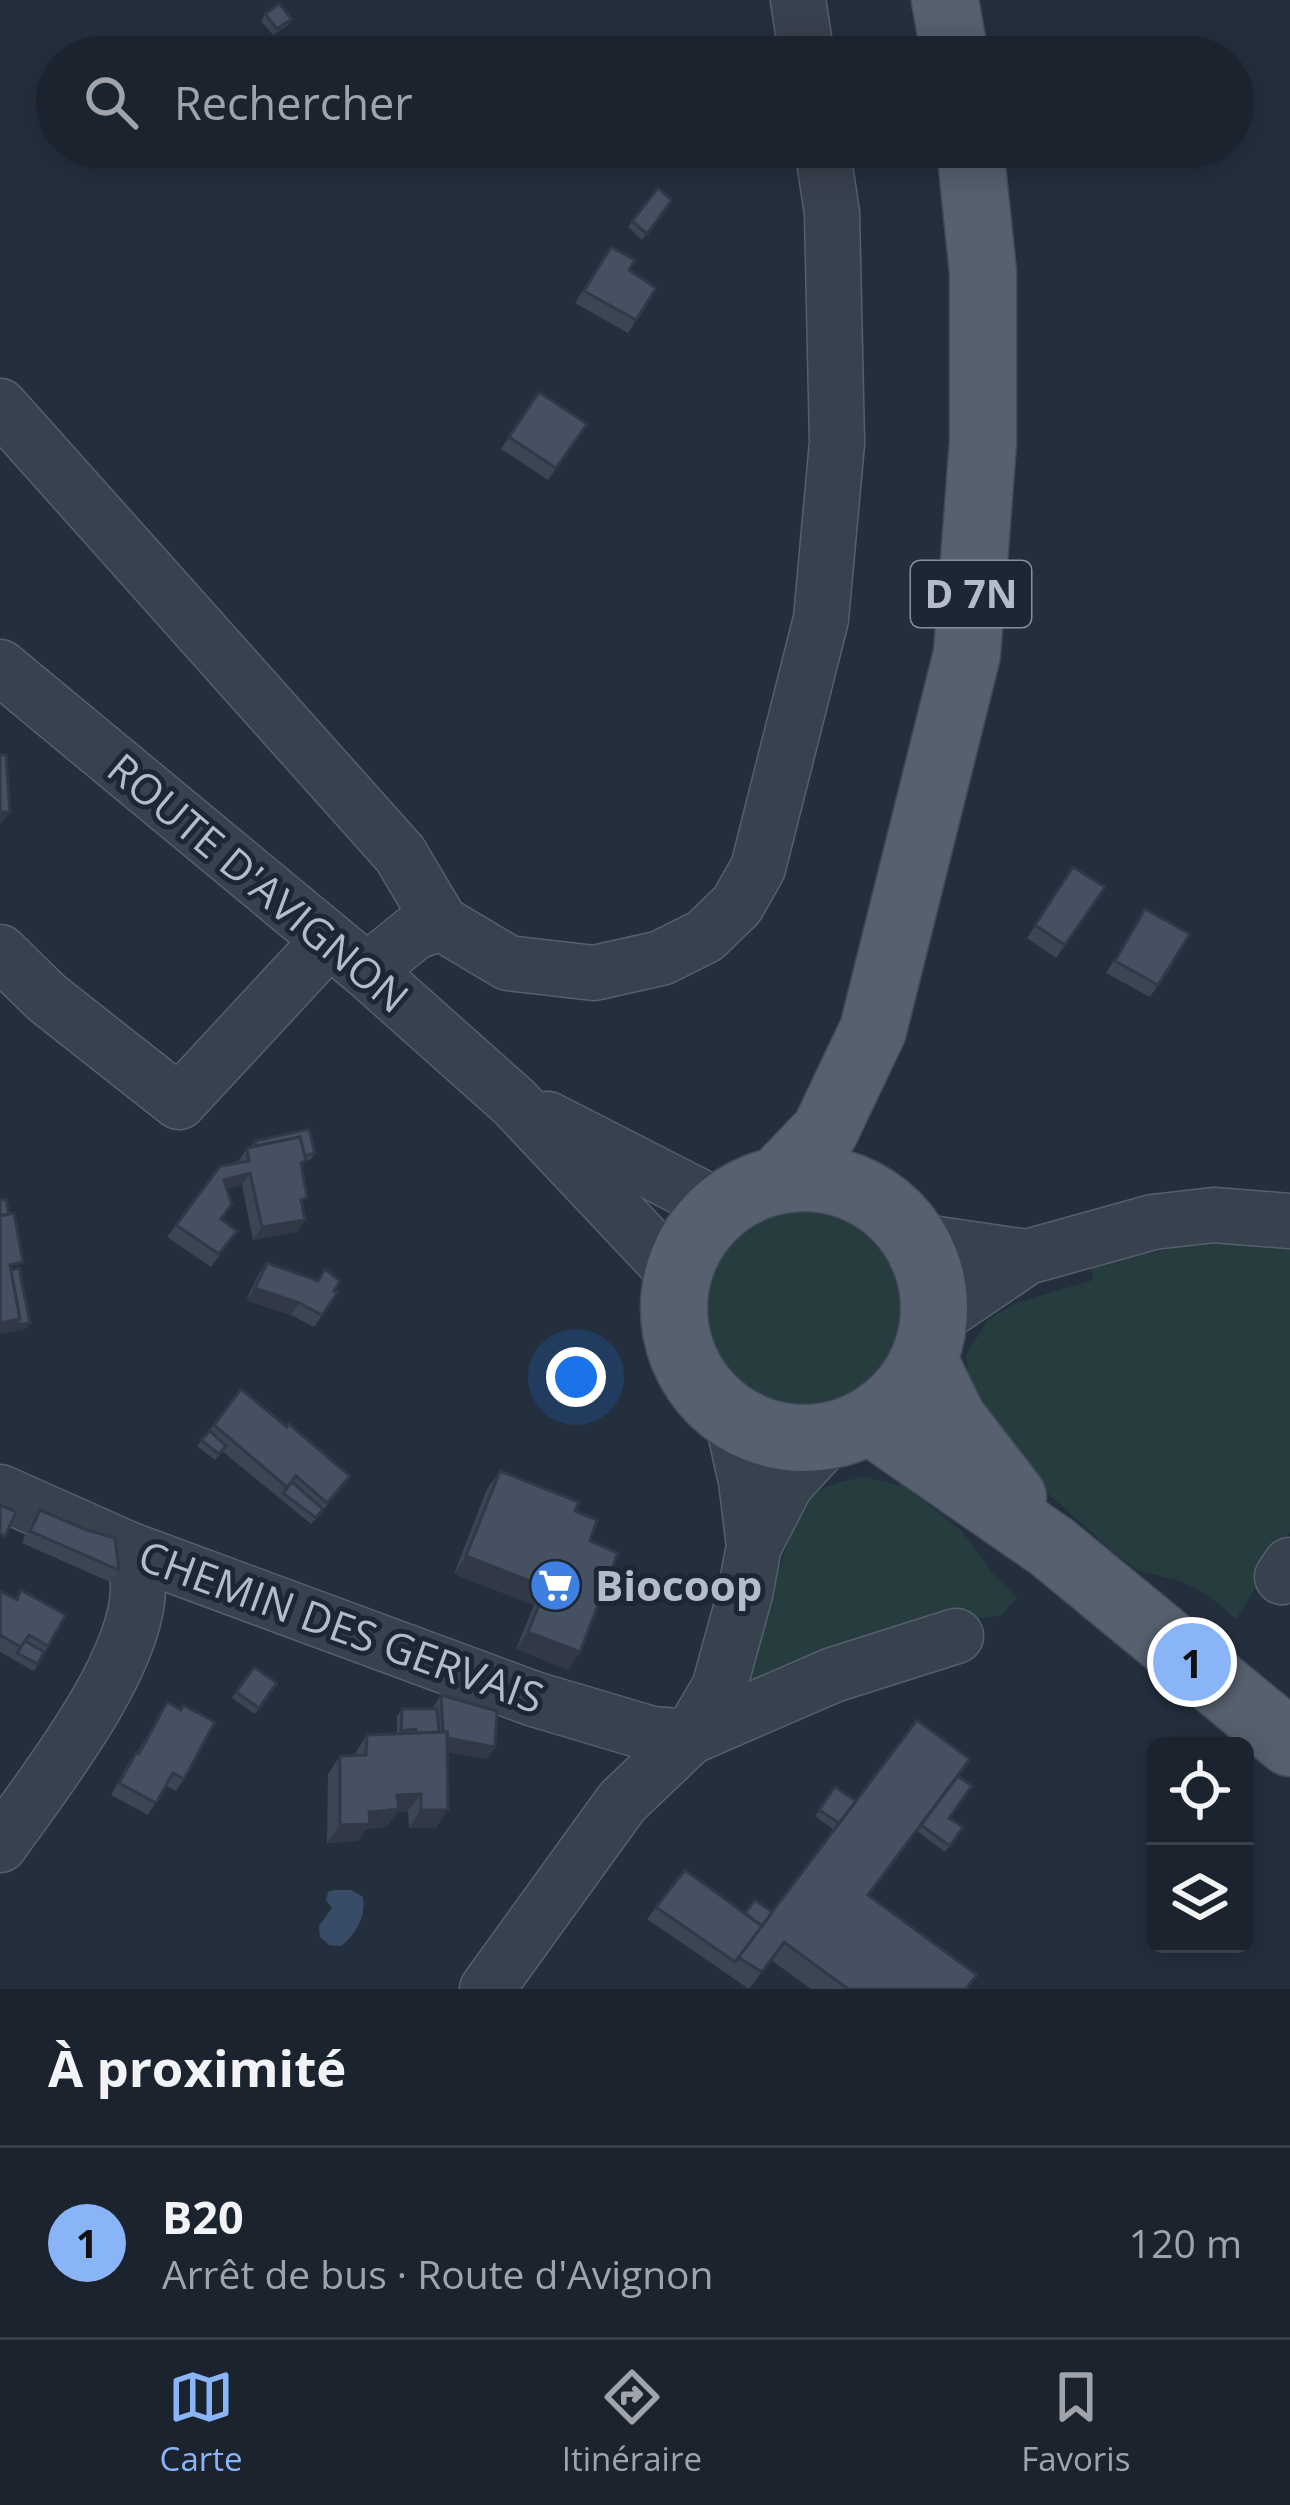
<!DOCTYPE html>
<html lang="fr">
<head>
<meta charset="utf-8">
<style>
  :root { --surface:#1b232e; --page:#242b36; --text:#f1f3f6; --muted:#a0a4aa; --line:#39404a; --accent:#8ab4f8 }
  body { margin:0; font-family:"Open Sans",sans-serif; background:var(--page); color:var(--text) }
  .controls { position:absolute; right:36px; bottom:36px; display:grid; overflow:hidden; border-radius:18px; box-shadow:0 6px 30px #0003 }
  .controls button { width:108px; height:108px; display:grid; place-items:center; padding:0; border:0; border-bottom:3px solid var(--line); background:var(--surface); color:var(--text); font:60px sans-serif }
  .you { position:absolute; left:576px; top:1377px; width:42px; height:42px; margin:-30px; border:9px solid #fff; border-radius:50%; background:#1a73e8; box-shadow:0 0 0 18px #1a73e833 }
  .badge { display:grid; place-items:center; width:78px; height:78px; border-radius:50%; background:var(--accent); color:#111; font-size:39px; font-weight:700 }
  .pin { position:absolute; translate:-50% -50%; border:6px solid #fff; box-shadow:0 3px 12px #0006 }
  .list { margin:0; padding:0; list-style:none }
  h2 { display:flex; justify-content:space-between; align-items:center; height:156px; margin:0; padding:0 48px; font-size:51px }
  h2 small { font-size:39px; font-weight:400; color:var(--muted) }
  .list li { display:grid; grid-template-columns:78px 1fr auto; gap:36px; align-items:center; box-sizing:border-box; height:192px; padding:0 48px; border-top:3px solid var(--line) }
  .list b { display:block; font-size:45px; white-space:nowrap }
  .list p { margin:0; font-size:39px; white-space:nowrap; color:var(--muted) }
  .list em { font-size:39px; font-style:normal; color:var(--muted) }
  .icon { flex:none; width:66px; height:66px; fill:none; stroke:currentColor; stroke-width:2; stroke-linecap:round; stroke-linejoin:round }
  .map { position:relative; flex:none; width:1290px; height:1989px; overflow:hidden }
  .search { position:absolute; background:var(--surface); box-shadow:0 6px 30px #0003; left:36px; right:36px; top:36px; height:132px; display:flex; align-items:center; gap:30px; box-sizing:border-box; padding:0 42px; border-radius:66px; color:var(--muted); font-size:45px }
  .sheet { height:348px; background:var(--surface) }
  nav { display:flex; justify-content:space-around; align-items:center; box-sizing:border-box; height:168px; border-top:3px solid var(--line); background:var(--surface); font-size:33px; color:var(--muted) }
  nav a { display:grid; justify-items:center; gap:6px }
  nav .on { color:var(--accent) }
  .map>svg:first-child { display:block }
  .green { fill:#263c3f }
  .water { fill:#394c67 }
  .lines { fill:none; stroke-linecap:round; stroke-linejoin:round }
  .minor-casing { stroke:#565f6c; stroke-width:57 }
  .major-casing { stroke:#414a57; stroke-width:69 }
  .minor { stroke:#38414e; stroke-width:54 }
  .major { stroke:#56606e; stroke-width:66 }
  .wall { fill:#3b4654 }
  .shaded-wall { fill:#303945 }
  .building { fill:#455162; stroke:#303945; stroke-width:3 }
  .labels { text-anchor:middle; stroke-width:10; stroke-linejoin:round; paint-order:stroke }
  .shield { fill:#1d2633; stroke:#878f9c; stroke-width:3 }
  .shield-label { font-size:39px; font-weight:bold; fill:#b4bcc9 }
  .street-label { font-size:42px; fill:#b4bcc9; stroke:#1d2633 }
  .poi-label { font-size:42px; font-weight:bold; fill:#b4bcc9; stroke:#1d2633; text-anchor:start }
</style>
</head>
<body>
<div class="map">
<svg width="1290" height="1989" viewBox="0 0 1290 1989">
  <rect width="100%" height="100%" fill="#242f3e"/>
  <g class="green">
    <circle cx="801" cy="1313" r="101"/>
    <polygon points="1224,1238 1290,1248 1290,1532 1236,1619 1209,1596 1181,1581 1139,1571 1118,1556 1043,1489 971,1399 966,1355 988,1320 1016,1303 1093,1280 1091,1265"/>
    <path d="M864,1477L905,1486L962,1531L993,1574L1017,1598L1000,1616L919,1626L745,1693C757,1652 786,1521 812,1497C826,1483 845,1481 864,1477Z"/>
  </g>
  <path class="water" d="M334,1890H351L363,1897C366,1917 356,1934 341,1946L329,1945L320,1937L319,1926L332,1908L326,1900L328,1892Z"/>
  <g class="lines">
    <defs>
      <g id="minor">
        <polyline points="798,0 807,57"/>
        <polyline points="0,406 400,854 441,923"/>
        <polyline points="0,667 367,971 514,1102 676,1274"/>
        <polyline points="0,952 47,998 179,1102 329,940"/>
        <polyline points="367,971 415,932 441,923 508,963 594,973 661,958 705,936 737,905 758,868 821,619 837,443 832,213 822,147"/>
        <polyline points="548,1119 720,1207"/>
        <polyline points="917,1241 1027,1257"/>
        <polyline points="934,1320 1027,1257 1153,1222 1214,1215 1290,1221"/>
        <polyline points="0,1492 128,1549 534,1699 652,1734 690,1737 833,1675 956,1636"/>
        <polyline points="754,1546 786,1484 831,1435"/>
        <polyline points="1282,1577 1290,1565"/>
        <path d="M0,1845C44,1783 140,1662 138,1585C138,1572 134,1561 128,1549"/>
        <polyline points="487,1989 622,1802 690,1737 719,1688 745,1594 754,1546 746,1481 732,1418"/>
      </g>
      <g id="major">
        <polyline points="945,0 955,57"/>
        <circle cx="804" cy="1308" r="130"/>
        <polyline points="779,1179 825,1131 873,1030 967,654 983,442 983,272 970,147"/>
        <polyline points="924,1360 953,1419 1013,1497"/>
        <polyline points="870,1421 1052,1547 1290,1743"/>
      </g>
    </defs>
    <use href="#minor" class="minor-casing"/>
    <use href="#major" class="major-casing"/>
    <use href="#minor" class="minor"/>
    <use href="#major" class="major"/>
  </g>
  <g class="wall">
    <polygon points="265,14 292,19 288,25 273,35 261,21"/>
    <polygon points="658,188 672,200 642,240 628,227"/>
    <polygon points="602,259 629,270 636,320 628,333 575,303"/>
    <polygon points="539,392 587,424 548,480 501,449"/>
    <polygon points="1073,867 1105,887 1056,958 1027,938"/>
    <polygon points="1145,909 1158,985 1150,997 1106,973"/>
    <polygon points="255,1141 315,1153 310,1160 306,1161 301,1167 302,1204 305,1220 297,1232 253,1240 242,1185 227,1189 221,1219 237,1231 211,1267 167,1237 220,1166 238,1162 247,1148 250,1147"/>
    <polygon points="267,1263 338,1292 314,1327 291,1315 246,1300 258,1275"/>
    <polygon points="241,1389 342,1488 311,1524 222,1451 215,1460 197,1446"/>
    <polygon points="500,1471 575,1511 590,1541 580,1652 568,1670 516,1649 534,1605 454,1574 487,1489"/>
    <polygon points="40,1510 119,1570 110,1582 22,1543 31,1522"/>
    <polygon points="21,1590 66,1615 34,1671 0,1652 0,1591 15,1599"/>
    <polygon points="254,1667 277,1683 255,1714 232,1698"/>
    <polygon points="441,1695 495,1747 487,1759 448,1752 436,1828 409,1828 408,1811 397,1812 386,1827 366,1829 358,1841 327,1843 328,1774 340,1756 354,1755 367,1735 397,1734 397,1716 402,1709 432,1709"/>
    <polygon points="167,1702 184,1779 176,1791 166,1786 148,1815 111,1795 127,1765 136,1753 137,1753"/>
    <polygon points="958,1776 949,1818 963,1827 945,1852 917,1831 945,1793 868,1895 967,1989 811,1989 771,1960 749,1989 647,1919 656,1907 745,1913 772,1912 834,1830 815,1816 835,1787 856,1801"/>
  </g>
  <g class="shaded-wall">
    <polygon points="0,812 10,812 1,824 0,824"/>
    <polygon points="250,1173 242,1185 215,1192 224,1180"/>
    <polygon points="305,1220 297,1232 253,1240 262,1227"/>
    <polygon points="255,1288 299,1303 291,1315 246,1300"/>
    <polygon points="20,1319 30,1323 26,1329 0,1334 0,1323"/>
    <polygon points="466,1556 546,1587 534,1605 454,1574"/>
    <polygon points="528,1632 580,1652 568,1670 516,1649"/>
    <polygon points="443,1737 495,1747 487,1759 435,1749"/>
    <polygon points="421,1794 408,1811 397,1812 386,1827 366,1829 358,1841 327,1843 340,1825 369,1812 397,1795"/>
    <polygon points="421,1810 448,1810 436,1828 409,1828"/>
  </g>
  <g class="building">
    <polygon points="279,4 292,19 277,29 265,14"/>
    <polygon points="658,188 672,200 647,234 632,221"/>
    <polygon points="611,247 635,260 629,270 656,288 636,320 584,291"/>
    <polygon points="539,392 587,424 556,468 509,437"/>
    <polygon points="0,755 6,755 10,812 0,812"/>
    <polygon points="1073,867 1105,887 1065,945 1035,925"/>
    <polygon points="1145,909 1190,934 1158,985 1115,961"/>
    <polygon points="309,1129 315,1153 304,1156 300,1137 256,1146 255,1141"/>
    <polygon points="300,1137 306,1161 301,1163 307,1197 301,1200 305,1220 262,1227 250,1173 224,1180 232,1204 221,1219 237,1231 219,1254 176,1225 220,1166 249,1161 247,1148"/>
    <polygon points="6,1199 9,1214 0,1216 0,1200"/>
    <polygon points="14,1213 23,1262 10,1265 20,1319 0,1323 0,1216"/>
    <polygon points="267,1263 318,1281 325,1269 340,1281 334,1291 338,1292 322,1315 299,1303 255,1288"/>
    <polygon points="19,1268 30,1323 16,1325 20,1319 11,1270"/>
    <polygon points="241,1389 287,1427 289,1424 350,1476 327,1503 296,1476 287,1487 214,1425"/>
    <polygon points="210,1431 226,1446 219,1454 201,1440"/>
    <polygon points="500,1471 579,1502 575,1511 597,1520 590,1541 618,1553 580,1652 528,1632 546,1587 466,1556"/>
    <polygon points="292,1482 323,1509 316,1518 283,1493"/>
    <polygon points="0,1505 16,1512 5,1536 0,1533"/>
    <polygon points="40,1510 84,1529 115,1538 119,1570 30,1531"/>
    <polygon points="21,1590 66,1615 48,1646 29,1635 21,1647 0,1635 0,1591 17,1600"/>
    <polygon points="25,1641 44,1652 38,1664 17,1653"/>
    <polygon points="254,1667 277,1683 259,1708 236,1692"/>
    <polygon points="441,1695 497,1711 495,1747 447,1738 447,1732 443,1732"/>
    <polygon points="167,1702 181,1710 183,1705 215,1722 184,1779 173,1773 156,1803 119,1783 136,1753 139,1754"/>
    <polygon points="402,1709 437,1709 439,1732 416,1733 416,1729 401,1731"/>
    <polygon points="917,1720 970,1759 868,1895 977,1975 966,1989 848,1989 784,1942 762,1972 738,1957"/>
    <polygon points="447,1732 448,1810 421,1810 421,1794 397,1795 399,1809 369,1812 370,1824 340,1825 340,1756 366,1755 367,1735"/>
    <polygon points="958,1776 972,1786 949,1818 963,1827 950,1846 921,1825"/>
    <polygon points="835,1787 856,1801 839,1823 819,1810"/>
    <polygon points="685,1870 762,1926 735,1962 656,1907"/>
    <polygon points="755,1900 772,1912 762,1926 745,1913"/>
  </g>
  <defs>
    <symbol id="supermarket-disc" viewBox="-11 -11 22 22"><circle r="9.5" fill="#3f7fe0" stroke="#1d2633"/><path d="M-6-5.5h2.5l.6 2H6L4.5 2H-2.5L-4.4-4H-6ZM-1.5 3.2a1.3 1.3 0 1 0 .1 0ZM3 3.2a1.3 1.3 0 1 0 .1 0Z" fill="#fff"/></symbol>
  </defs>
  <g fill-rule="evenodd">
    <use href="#supermarket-disc" x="526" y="1556" width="59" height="59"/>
  </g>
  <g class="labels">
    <rect class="shield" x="911" y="561" width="120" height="66" rx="9"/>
    <g class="shield-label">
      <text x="971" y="608">D 7N</text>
    </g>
    <g class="street-label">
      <text transform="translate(258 883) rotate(40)" y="15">ROUTE D'AVIGNON</text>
      <text transform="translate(341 1627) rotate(20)" y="15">CHEMIN DES GERVAIS</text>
    </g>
    <g class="poi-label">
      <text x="595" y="1601">Biocoop</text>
    </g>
  </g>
</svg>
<div class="controls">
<button><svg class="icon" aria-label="locate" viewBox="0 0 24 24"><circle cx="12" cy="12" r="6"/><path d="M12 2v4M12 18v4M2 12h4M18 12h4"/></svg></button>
<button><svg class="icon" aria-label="layers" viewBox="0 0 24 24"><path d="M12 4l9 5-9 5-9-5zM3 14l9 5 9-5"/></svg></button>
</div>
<div class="you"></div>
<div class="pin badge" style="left:1192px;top:1662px">1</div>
<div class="search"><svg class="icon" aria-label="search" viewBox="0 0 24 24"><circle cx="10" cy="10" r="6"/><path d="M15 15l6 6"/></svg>Rechercher</div>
</div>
<section class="sheet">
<h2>À proximité<small></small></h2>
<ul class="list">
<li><span class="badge">1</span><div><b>B20</b><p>Arrêt de bus · Route d'Avignon</p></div><em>120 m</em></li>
</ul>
</section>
<nav>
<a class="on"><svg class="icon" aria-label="map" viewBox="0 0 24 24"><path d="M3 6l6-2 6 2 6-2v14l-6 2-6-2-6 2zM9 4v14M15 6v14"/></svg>Carte</a>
<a><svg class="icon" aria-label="directions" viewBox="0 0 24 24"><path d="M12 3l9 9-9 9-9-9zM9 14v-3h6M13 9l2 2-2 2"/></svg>Itinéraire</a>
<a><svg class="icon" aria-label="saved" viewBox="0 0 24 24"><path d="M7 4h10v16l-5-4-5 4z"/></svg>Favoris</a>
</nav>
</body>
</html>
